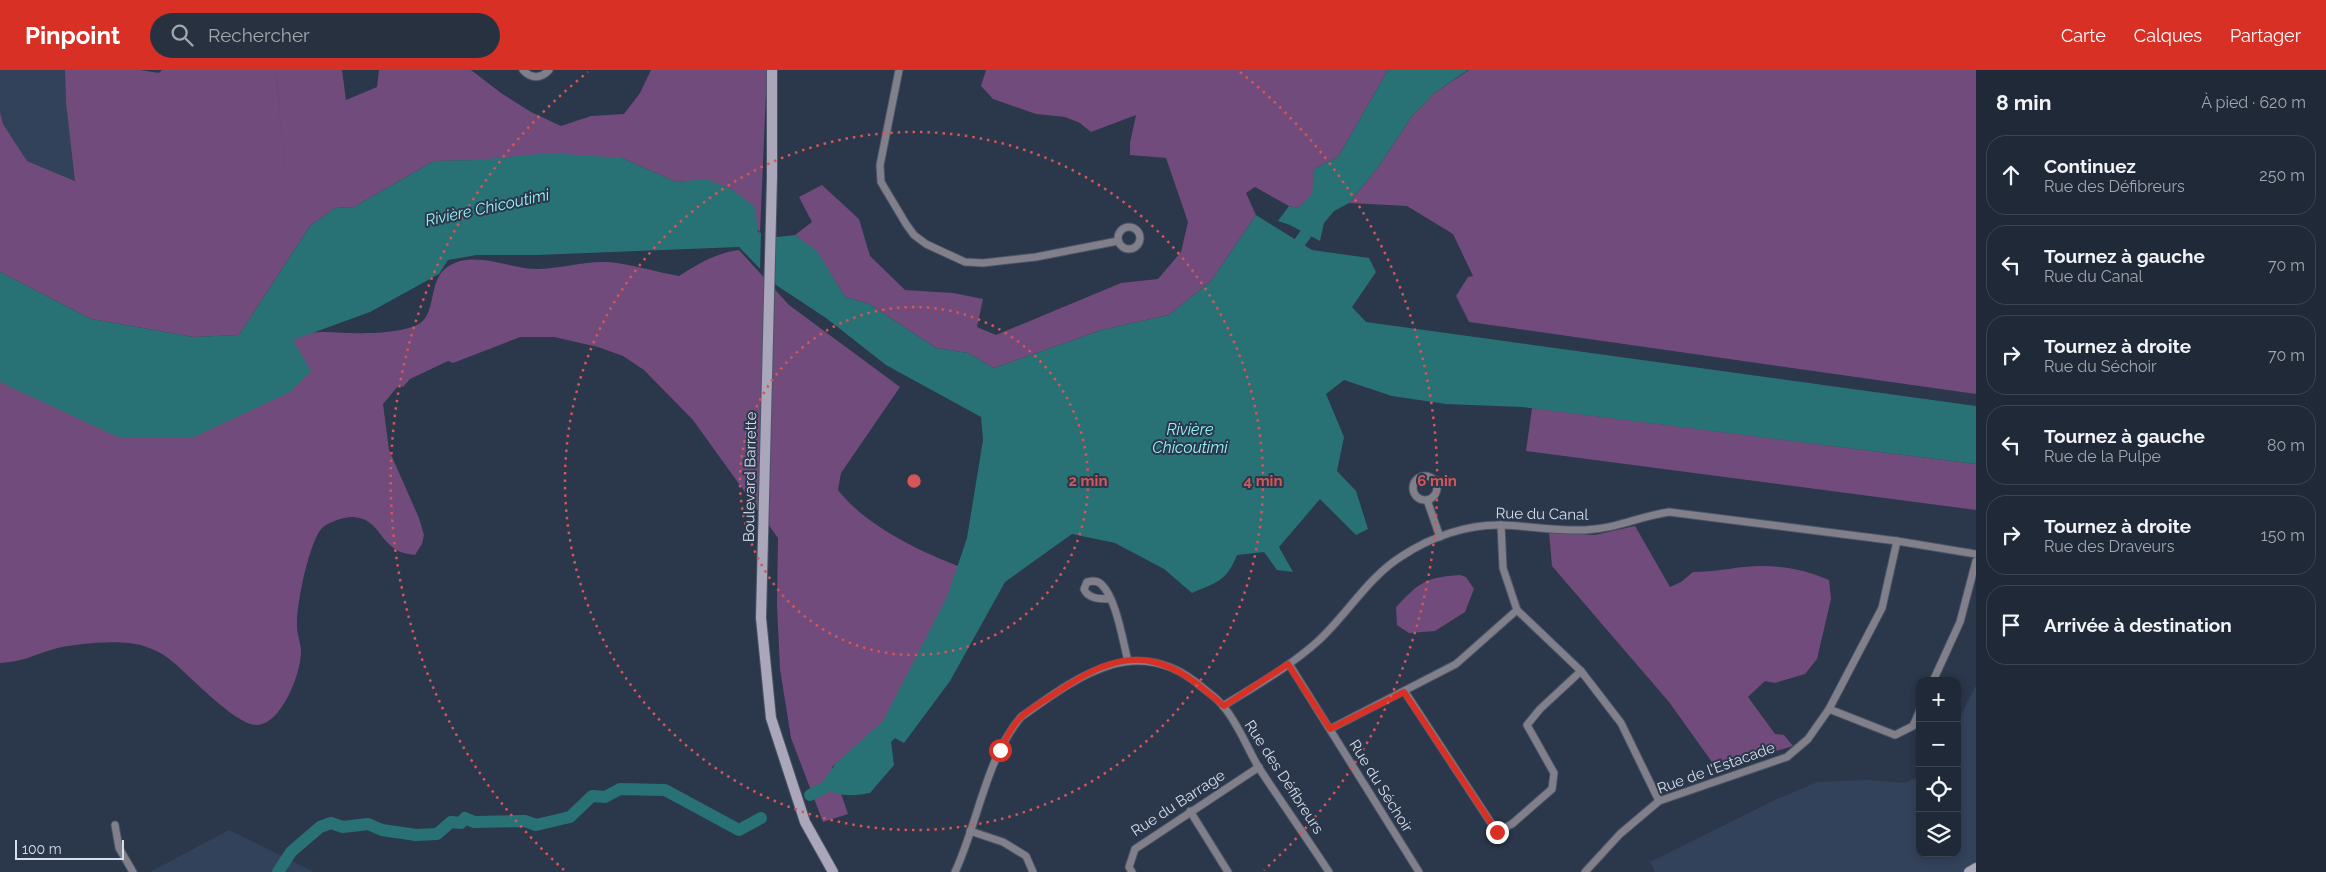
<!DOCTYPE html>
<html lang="fr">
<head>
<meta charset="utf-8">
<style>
  :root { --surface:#202938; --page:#283140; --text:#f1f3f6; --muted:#a2a6ae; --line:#3d4553; --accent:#d93025 }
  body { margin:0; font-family:Raleway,sans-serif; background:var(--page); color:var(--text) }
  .controls { position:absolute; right:15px; bottom:15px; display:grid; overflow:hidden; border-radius:10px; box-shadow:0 2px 8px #0003 }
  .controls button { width:45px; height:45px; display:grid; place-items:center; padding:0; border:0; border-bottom:1px solid var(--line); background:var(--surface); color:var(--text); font:25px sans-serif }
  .scale { position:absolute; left:15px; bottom:12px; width:109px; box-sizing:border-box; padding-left:5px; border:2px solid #d6deea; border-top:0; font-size:14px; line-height:18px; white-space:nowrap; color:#d6deea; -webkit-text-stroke:4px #2b374a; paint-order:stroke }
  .stop { position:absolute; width:15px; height:15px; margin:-11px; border:4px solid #d93025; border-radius:50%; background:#fff }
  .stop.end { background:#d93025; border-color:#fff; box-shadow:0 1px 5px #0008 }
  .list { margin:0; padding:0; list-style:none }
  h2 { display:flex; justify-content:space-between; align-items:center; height:65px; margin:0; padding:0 20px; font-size:21px }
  h2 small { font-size:16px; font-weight:400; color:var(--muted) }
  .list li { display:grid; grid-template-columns:32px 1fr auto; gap:15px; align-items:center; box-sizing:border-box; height:80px; margin:0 10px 10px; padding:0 10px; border:1px solid var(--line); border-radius:20px }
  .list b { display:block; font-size:19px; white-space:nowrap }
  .list p { margin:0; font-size:16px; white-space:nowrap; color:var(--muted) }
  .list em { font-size:16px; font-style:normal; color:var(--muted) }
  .icon { flex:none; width:28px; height:28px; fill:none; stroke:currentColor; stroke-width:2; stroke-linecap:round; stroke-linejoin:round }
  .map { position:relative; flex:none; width:1976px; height:802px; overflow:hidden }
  header { display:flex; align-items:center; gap:30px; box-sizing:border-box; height:70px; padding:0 25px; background:var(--accent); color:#fff }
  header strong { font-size:24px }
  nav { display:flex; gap:28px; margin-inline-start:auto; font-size:18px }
  .search { width:350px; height:45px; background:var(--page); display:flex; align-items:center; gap:12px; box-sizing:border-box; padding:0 18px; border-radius:28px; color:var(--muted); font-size:19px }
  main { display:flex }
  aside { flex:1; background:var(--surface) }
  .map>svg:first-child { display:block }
  .built { fill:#32425a }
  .green { fill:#714b7b; fill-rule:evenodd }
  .water { fill:#287276 }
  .pier { fill:#2b374a }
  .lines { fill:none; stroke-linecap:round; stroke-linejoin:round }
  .river { stroke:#287276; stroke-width:12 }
  .street-casing { stroke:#4a5567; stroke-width:9 }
  .secondary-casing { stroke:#4a5567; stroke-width:12 }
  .street { stroke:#807f8a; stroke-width:7 }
  .secondary { stroke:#a9a7b9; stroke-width:10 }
  .route { stroke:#d93025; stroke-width:6 }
  .ring { fill:none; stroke:#d65658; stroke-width:2.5; stroke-dasharray:2.5 5 }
  .labels { text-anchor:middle; stroke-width:4; stroke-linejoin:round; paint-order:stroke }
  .street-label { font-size:15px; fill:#d6deea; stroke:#2b374a }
  .water-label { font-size:16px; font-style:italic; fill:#96f4f8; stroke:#2b374a }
  .centre { fill:#d65658; stroke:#2b374a; stroke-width:2.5 }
  .ring-label { font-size:15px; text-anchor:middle; font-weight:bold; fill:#d65658; stroke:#2b374a; stroke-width:4; stroke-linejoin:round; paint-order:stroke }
</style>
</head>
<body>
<header>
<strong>Pinpoint</strong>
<div class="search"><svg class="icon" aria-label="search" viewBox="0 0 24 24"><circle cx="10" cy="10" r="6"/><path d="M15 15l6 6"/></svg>Rechercher</div>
<nav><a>Carte</a><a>Calques</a><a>Partager</a></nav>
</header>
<main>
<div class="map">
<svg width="1976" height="802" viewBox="0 0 1976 802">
  <rect width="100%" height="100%" fill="#2b374a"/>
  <g class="built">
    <polygon points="0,0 65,0 66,33 76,111 27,91 3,54 0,42"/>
    <polygon points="1976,615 1976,802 1655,802 1650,792 1775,730 1817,712 1866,710 1905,713 1920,706 1920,783 1957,783 1957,653"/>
    <polygon points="229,760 314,802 150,802"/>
  </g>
  <g class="green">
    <path d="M65,0H140L159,3L162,0H342L346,30L377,17L379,0H471L501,23L531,42L561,56L591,46L624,44L640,23L651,0H767L760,162L706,110L676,112L622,88L434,91L354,137L335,138L310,156L239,265L193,267L91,249L0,202V42L3,54L27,91L75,111L66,33ZM276,3L288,130L276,4Z"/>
    <polygon points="986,0 1388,0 1338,87 1314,99 1313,124 1298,138 1289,136 1255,117 1246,123 1256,145 1211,211 1169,245 1102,260 994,298 968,283 936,278 869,234 845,227 817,182 795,165 812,152 799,127 822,115 859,149 870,186 905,220 953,223 983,229 977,257 996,265 1121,213 1158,209 1181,182 1188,152 1166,88 1130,85 1130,73 1136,45 1091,62 1080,53 1065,47 1036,44 993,29 981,16"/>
    <polygon points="1469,0 1976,0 1976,324 1469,252 1456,226 1468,207 1473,206 1453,164 1407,136 1349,133 1379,96 1412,46 1434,23"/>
    <path d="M739,180L789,235L900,317L841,403L838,420C865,455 917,480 958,496L946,532L883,653L832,697L848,744L823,752L791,668L780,599L777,535L778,468L693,350L644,300L623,286L598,277L554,267H520L453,293L448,291L410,309L403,317L399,315L383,334L389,380L419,448L424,465L422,474L415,485C378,482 384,450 354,447C346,446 328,452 322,458C309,472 296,536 297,556C297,565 301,573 301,582C301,603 282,653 258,655C236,657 187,602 168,588C162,583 152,579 144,576C122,569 77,573 54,579C34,585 22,592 0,593V306L292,268C314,257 343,265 367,263C381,263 399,261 412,257C439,250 426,213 446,198C473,178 510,200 539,199C562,198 585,191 608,192C631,194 656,202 679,206C698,194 716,183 739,180Z"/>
    <polygon points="1532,338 1976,394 1976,440 1526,381"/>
    <path d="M1635,456L1670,517L1681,512L1693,502C1711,502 1726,499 1743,497C1774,494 1801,498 1829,510L1831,529L1817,589L1805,604L1775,613L1765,611L1748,627L1775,664L1784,665L1793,676L1717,699L1669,632L1552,496L1549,462L1595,465Z"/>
    <path d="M1460,505L1466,507L1474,519L1465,542L1435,561L1409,563L1397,555L1396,537C1419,513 1425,507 1460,505Z"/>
  </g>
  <g class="water">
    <polygon points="1388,0 1468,0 1434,23 1412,46 1379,96 1349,133 1334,141 1324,153 1320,171 1290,155 1278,151 1289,136 1298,138 1312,124 1314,99 1338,87"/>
    <path d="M549,83L622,88L676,112L706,109L731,119L755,137L758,162L777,167L795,165L817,181L845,227L869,234L936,278L968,283L994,298L1102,260L1169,245L1211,211L1256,145L1312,180L1369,188L1376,202L1352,237L1366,252L1976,336V394L1522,337L1446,334L1392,326L1344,310L1326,324L1344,367L1337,401L1356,421L1368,459L1356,465L1320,429L1279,477L1293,502L1277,500L1264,482L1237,485C1226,512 1217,512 1192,523L1164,499L1115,473L1072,464L1005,512L950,611L904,673L895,668L891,672L894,695L870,723C855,726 837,727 824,718V710L836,693L883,651L947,527L967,468L983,370L981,347L886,295L826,248L776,215L739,177L536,185H477L448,190L439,204L370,242L293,270L311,301L290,322L194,367L120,368L0,312V202L91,249L193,267L239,265L310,156L335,138L354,137L434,91L477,90Z"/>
  </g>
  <polygon class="pier" points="761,160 771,163 773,216 760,202"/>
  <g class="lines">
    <g class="river">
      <polyline points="1290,186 1315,151"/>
      <polyline points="810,725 824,718"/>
      <polyline points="278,802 291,782 320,757 331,753 343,757 368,754 382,760 416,765 437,764 451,752 461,753 465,748 474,752 525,751 536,755 570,747 592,726 605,727 620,719 665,720 739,760 761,748"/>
    </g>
    <defs>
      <g id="street">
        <path d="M523,0C531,9 541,9 549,0"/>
        <polyline points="899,0 880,95 881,112 906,154 914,165 926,174 965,192 983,193 1036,187 1118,171"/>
        <circle cx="1129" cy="168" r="11"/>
        <circle cx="1425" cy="418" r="12"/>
        <polyline points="1427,430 1440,467"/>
        <polyline points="1501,455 1503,498 1517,540 1581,601 1621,653 1659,731"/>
        <path d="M1110,529C1100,529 1088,529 1084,519L1087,512C1092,511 1097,510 1101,514C1116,527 1123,572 1128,591"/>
        <polyline points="1289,594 1419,802"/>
        <polyline points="1933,611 1960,552 1976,491"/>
        <polyline points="1405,622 1497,762 1512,754 1552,719 1554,703 1527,655 1540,639 1581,601"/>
        <path d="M1223,636C1255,616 1289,597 1317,572C1346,546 1368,507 1402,486C1431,467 1467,454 1502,455C1529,456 1557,461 1585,460C1616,459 1640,446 1669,442L1897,471L1976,484"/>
        <polyline points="1829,639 1895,665 1913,656 1920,640"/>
        <polyline points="1330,659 1456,594 1517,540"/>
        <polyline points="1190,741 1228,802"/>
        <polyline points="115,755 119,778 133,802"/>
        <polyline points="970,761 1003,772 1026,786 1033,802"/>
        <path d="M955,802C978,753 986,688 1021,647C1080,605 1138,561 1203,618C1210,624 1218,629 1223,636C1238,653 1247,678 1259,698C1282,733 1306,767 1329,802"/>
        <polyline points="1132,802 1129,797 1135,779 1259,697"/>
        <polyline points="1585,802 1620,764 1659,731 1787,687 1808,669 1829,639 1882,538 1897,471"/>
      </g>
      <g id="secondary">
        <polyline points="772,0 772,107 761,548 771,648 805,752 833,802"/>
        <polyline points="1969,802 1976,798"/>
      </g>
    </defs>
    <use href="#street" class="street-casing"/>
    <use href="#secondary" class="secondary-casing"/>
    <use href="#street" class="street"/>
    <use href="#secondary" class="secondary"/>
  </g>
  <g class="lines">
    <path class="route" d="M1000,680C1006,668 1011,657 1020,648C1028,640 1039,634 1048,628C1078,608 1116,582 1154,592C1183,599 1201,617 1224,636L1288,594L1330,659L1404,622L1497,762"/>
  </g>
  <g class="ring">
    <circle cx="914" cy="411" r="174"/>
    <circle cx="914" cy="411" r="349"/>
    <path d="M564 800A523 523 0 0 1 588 2M1240 2A523 523 0 0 1 1264 800"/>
  </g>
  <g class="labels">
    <g class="street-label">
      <text transform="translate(750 407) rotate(-89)" y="5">Boulevard Barrette</text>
      <text transform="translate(1542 444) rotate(1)" y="5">Rue du Canal</text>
      <text transform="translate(1716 698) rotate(-20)" y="5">Rue de l'Estacade</text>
      <text transform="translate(1284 707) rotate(57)" y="5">Rue des Défibreurs</text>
      <text transform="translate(1381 716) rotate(58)" y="5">Rue du Séchoir</text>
      <text transform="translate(1178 733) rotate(-33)" y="5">Rue du Barrage</text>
    </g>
    <g class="water-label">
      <text transform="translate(487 137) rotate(-12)" y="6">Rivière Chicoutimi</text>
      <text x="1190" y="365">Rivière<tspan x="1190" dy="18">Chicoutimi</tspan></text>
    </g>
  </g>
  <circle cx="914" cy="411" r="8" class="centre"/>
  <g class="ring-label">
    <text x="1088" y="416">2 min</text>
    <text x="1263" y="416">4 min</text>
    <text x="1437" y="416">6 min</text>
  </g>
</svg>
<div class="controls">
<button>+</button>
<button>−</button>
<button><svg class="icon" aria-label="locate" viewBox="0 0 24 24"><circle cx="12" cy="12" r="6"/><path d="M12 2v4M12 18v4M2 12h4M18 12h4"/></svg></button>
<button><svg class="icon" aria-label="layers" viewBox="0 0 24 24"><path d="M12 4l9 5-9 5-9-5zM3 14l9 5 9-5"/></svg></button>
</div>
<div class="scale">100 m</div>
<div class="stop" style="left:1000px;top:680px"></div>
<div class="stop end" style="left:1497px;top:762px"></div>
</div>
<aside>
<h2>8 min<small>À pied · 620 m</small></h2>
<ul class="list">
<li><svg class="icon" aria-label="ahead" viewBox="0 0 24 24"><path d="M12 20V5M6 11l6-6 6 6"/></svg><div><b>Continuez</b><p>Rue des Défibreurs</p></div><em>250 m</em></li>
<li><svg class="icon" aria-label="left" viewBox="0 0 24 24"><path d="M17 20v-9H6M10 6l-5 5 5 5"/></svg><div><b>Tournez à gauche</b><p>Rue du Canal</p></div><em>70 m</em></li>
<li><svg class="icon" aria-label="right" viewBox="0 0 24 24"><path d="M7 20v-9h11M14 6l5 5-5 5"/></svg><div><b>Tournez à droite</b><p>Rue du Séchoir</p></div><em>70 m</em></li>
<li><svg class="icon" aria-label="left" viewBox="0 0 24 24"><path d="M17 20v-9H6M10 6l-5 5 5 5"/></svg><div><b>Tournez à gauche</b><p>Rue de la Pulpe</p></div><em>80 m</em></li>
<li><svg class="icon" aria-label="right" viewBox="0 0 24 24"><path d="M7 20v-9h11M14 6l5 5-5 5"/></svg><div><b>Tournez à droite</b><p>Rue des Draveurs</p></div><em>150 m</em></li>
<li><svg class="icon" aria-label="arrive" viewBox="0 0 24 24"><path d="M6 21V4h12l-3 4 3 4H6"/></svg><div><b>Arrivée à destination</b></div></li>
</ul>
</aside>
</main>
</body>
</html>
